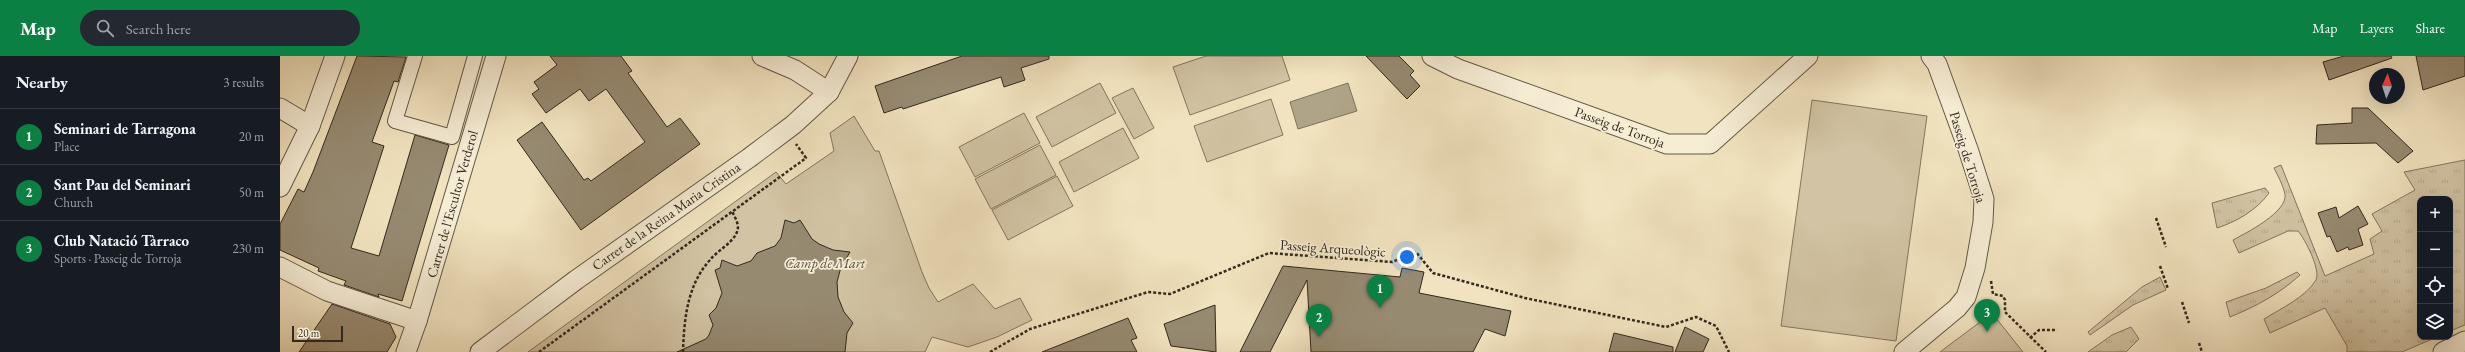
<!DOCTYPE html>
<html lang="en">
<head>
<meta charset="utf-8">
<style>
  :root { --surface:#171b24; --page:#242831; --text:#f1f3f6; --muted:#9ea1a6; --line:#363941; --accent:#0b8043 }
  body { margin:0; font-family:"EB Garamond",serif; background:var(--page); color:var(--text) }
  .controls { position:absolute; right:12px; bottom:12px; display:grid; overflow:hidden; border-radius:8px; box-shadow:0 4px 16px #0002 }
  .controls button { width:36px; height:36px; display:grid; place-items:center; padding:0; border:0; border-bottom:1px solid var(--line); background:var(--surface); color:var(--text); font:20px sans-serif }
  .compass { position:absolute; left:2089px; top:12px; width:36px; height:36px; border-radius:50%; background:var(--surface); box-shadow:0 4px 16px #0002; rotate:3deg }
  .scale { position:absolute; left:12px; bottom:10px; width:51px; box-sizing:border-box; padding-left:4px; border:2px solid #33291d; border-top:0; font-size:11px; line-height:14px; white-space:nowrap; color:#33291d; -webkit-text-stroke:3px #f6edd5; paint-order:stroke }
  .you { position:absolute; left:1127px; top:201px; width:14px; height:14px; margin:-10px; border:3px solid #fff; border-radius:50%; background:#1a73e8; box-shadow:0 0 0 6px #1a73e833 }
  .badge { display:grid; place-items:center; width:26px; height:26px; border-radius:50%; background:var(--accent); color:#fff; font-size:13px; font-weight:700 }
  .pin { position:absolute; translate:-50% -33px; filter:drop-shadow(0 1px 2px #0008) }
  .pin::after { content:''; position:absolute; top:21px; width:14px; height:12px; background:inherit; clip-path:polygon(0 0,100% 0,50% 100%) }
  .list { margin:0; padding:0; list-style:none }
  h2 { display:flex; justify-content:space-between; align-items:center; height:52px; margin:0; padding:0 16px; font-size:17px }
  h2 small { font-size:13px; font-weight:400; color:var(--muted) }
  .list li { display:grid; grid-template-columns:26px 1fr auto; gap:12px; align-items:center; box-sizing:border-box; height:56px; padding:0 16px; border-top:1px solid var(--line) }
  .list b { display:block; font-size:15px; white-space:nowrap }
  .list p { margin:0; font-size:13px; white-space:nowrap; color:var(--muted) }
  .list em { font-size:13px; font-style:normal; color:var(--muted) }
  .icon { flex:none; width:22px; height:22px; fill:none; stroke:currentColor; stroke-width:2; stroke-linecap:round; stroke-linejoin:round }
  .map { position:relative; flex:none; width:2185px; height:296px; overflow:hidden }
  header { display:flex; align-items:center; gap:24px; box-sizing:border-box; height:56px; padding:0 20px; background:var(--accent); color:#fff }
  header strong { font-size:19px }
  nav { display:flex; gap:22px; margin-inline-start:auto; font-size:14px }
  .search { width:280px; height:36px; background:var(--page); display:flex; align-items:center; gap:10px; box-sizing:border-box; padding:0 14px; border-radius:22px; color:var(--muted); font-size:15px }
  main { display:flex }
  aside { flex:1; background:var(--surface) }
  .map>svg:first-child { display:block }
  .grass { fill:url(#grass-tufts); stroke:#827660 }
  .park { fill:#d1c3a3; stroke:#827660 }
  .water { fill:#b0a488; stroke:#7e735d }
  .building { fill:#968a71; stroke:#33291d }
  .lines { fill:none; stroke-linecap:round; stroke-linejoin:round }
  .pedestrian-casing { stroke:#625846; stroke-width:16 }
  .minor-casing { stroke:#625846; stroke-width:21 }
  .path { stroke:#33291d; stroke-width:2.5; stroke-dasharray:3 2; stroke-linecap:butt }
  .pedestrian { stroke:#f6edd5; stroke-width:14 }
  .minor { stroke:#f6edd5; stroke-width:19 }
  .labels { text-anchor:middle; stroke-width:3.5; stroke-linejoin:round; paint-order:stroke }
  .street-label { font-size:14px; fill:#33291d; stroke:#f6edd5 }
  .park-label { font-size:14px; font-style:italic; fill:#5a503e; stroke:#f6edd5 }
</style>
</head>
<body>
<header>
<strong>Map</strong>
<div class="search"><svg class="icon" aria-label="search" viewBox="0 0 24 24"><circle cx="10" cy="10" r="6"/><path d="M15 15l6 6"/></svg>Search here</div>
<nav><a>Map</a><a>Layers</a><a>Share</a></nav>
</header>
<main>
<aside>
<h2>Nearby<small>3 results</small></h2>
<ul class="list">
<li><span class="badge">1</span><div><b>Seminari de Tarragona</b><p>Place</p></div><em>20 m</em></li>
<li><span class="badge">2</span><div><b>Sant Pau del Seminari</b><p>Church</p></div><em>50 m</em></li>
<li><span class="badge">3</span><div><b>Club Natació Tàrraco</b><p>Sports · Passeig de Torroja</p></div><em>230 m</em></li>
</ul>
</aside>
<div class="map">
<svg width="2185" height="296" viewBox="0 0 2185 296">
  <defs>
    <pattern id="grass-tufts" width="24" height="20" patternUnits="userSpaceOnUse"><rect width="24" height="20" fill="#d1c3a3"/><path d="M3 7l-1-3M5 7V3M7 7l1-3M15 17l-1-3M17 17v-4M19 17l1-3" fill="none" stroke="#b4a88c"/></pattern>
  </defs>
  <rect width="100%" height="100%" fill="#f1e3bf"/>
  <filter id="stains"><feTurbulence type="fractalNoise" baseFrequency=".005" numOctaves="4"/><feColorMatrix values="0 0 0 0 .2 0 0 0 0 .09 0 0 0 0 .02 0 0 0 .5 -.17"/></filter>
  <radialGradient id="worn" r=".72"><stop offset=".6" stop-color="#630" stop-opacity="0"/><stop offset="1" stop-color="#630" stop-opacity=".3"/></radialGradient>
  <g class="grass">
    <path d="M2185,104V269L2170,275V143H2140V281H2157L2122,296H2067V290L2045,252L1990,277L1984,263C2000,253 2026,241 2036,224C2041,214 2025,183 2018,175H2008L1959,197L1953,184C1966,177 2008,156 2005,138C2003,129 1998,120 1994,112L2001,109L2045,220L2094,198L2090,183L2102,175L2092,158L2135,134L2124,116Z"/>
    <path d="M1985,132L1989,137C1977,154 1956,166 1937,172L1932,147Z"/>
    <path d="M2017,216L2020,219C1999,238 1977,250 1950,261L1946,246L1986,232Z"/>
    <polygon points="1880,221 1886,234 1853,249 1810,279 1808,276 1862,231"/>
    <polygon points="1851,271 1859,283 1846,296 1808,296 1832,279"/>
  </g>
  <g class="park">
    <polygon points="926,0 1002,0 1010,24 910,59 893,11"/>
    <polygon points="820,27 836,57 772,91 756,61"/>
    <polygon points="853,32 874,72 854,83 832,42"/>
    <polygon points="991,43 1003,79 927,106 914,70"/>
    <polygon points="1532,44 1647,60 1616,285 1501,270"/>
    <polygon points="744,57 760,87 695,121 679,91"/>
    <polygon points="574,60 595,95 599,95 642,216 649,232 658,246 693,228 715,253 740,242 752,264 717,281 688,291 652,281 645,296 248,296 496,116 506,128 554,95 550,77"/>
    <polygon points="843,72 859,102 794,136 779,106"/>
    <polygon points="760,89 776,119 711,153 695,123"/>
    <polygon points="777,120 793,150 728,184 712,154"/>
    <polygon points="1712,257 1743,296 1660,296"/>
  </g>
  <polygon class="water" points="1068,27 1077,55 1018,73 1010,46"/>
  <g class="building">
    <polygon points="77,0 126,1 118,26 114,25 92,86 104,90 71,192 99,200 135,79 169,89 122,245 98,238 99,241 64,229 66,225 38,215 39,212 0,194 0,168 18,133 24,136 33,116"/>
    <polygon points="270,0 341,0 352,15 348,17 387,71 400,62 420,88 301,174 237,84 262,66 304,124 308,122 311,125 365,86 326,33 309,45 300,33 266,57 252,38 259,33 254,26 277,9"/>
    <polygon points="682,0 769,0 769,3 741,12 745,24 724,31 721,21 623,53 622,51 604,57 595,30"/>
    <polygon points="1086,0 1119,0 1134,15 1130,19 1140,30 1127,43"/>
    <polygon points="2064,0 2111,0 2112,2 2049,24 2043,6"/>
    <polygon points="2136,0 2185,0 2185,20 2143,34"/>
    <polygon points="2072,52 2088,52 2133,95 2118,107 2096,87 2036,88 2037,69 2072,67"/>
    <polygon points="2078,150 2088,168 2078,173 2083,189 2069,194 2068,191 2057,196 2050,180 2047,181 2038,157 2056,151 2059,162"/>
    <polygon points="505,164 514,167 520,164 532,183 539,188 553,194 570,196 561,211 557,226 558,241 564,256 573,267 567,277 565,296 397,296 426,283 429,279 433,269 429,259 436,252 442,237 435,214 440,212 442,204 457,210 471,205 477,197 495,190 501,182"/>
    <polygon points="1003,210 1120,221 1122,212 1144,216 1139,237 1231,255 1225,280 1205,273 1193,296 1031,296 1027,224 990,296 960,296"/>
    <polygon points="52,248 110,268 116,281 107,296 19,296"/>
    <polygon points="935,249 936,296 891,290 884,268"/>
    <polygon points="848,262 857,282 851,284 857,296 762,296"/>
    <polygon points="1405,271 1429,283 1423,296 1395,296"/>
    <polygon points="1334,277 1393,291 1393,296 1329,296"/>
  </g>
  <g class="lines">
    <defs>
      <polyline id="pedestrian" points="135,0 115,65 172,81 195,0"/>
      <g id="minor">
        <polyline points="482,0 515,14 549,36"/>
        <polyline points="1152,0 1178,13 1387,88 1430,88 1528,0"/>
        <polyline points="0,52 30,70"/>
        <polyline points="0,131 30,70 55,0"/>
        <polyline points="0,211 47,235 137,265"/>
        <polyline points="126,296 137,265 216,0"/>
        <polyline points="200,296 296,224 469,102 513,69 549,36 568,0"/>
        <polyline points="1624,296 1677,252 1686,241 1695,212 1703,166 1704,143 1688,93 1657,8 1651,0"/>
        <polyline points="2163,296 2185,285"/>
      </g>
    </defs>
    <use href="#pedestrian" class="pedestrian-casing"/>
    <use href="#minor" class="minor-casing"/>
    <g class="path">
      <polyline points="1876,162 1886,191"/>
      <polyline points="1880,210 1888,233"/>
      <polyline points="1711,225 1713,238 1723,240 1725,244 1725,256 1766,296"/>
      <polyline points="1902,246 1909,267"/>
      <polyline points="1750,282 1759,274 1777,274"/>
      <polyline points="1919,287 1922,296"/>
      <polyline points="259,296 526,102 516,88"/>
      <path d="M403,296C404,264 407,229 430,204C437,195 451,188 456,178C461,170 455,162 452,155"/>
      <polyline points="710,296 750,273 868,236 890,238 989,197 1112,206 1136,196 1153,217 1245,242 1386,271 1416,261 1436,270 1449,296"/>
    </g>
    <use href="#pedestrian" class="pedestrian"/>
    <use href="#minor" class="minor"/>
  </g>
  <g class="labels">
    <g class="street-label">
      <text transform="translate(1340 71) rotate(20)" y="5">Passeig de Torroja</text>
      <text transform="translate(1688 101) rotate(73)" y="5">Passeig de Torroja</text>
      <text transform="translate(172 148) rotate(-74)" y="5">Carrer de l'Escultor Verderol</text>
      <text transform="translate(386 160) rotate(-35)" y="5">Carrer de la Reina Maria Cristina</text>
      <text transform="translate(1053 192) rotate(4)" y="5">Passeig Arqueològic</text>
    </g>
    <g class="park-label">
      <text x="545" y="212">Camp de Mart</text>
    </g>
  </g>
  <rect width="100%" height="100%" filter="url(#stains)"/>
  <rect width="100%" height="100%" fill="url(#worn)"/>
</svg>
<div class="controls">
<button>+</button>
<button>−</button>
<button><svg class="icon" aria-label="locate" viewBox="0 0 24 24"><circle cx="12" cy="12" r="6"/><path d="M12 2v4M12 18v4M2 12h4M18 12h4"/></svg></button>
<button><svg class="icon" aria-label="layers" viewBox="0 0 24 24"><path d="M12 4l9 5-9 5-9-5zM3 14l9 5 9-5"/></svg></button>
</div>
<svg class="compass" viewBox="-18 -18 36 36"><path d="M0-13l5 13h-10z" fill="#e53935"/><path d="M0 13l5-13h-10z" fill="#9ea1a6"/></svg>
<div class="scale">20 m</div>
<div class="you"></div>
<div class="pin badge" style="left:1100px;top:252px">1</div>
<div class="pin badge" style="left:1039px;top:281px">2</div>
<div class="pin badge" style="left:1707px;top:276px">3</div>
</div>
</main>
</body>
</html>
